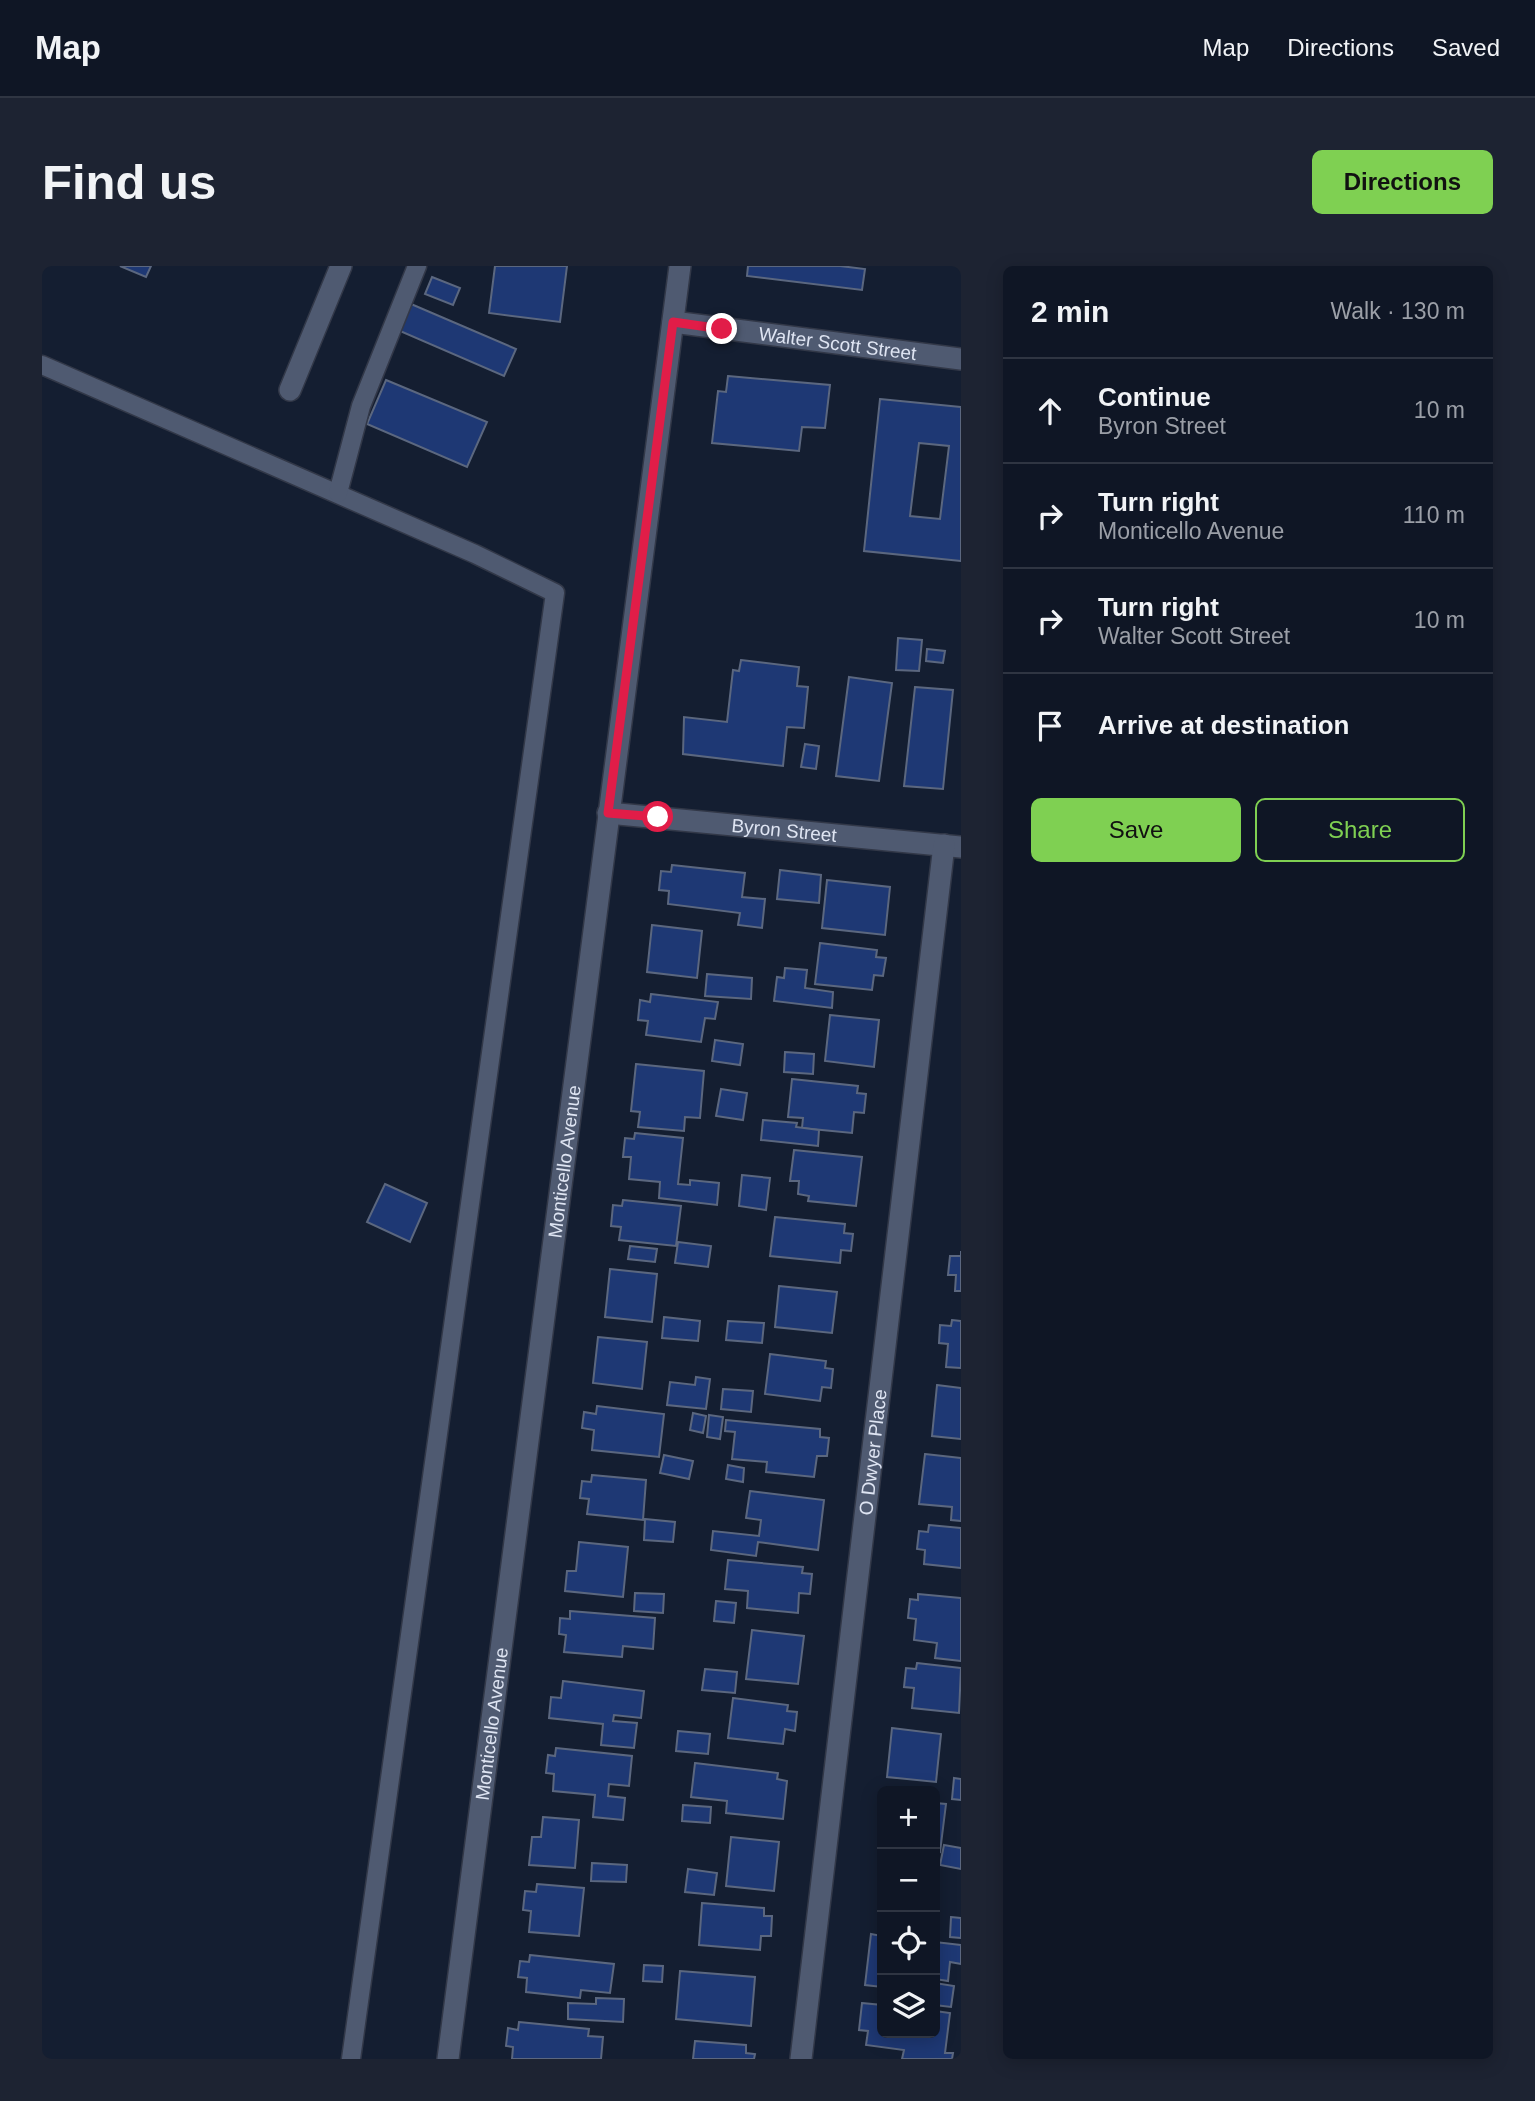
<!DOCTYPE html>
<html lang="en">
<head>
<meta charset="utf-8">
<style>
  :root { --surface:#0f1625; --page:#1d2332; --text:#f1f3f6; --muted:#9b9fa7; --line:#2f3542; --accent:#7fd052 }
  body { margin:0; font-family:Arial,sans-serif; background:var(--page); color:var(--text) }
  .controls { position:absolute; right:21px; bottom:21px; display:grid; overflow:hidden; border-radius:10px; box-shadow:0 4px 18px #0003 }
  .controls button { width:63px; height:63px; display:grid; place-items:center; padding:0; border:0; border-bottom:2px solid var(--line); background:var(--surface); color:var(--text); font:35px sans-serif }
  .stop { position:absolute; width:21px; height:21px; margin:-16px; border:5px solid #e11d48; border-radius:50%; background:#fff }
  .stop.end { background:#e11d48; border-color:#fff; box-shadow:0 2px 7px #0008 }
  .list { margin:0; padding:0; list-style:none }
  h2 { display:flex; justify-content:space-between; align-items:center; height:91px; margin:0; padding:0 28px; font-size:30px }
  h2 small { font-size:23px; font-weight:400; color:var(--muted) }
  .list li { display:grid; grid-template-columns:46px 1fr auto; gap:21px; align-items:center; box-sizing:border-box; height:105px; padding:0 28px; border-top:2px solid var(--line) }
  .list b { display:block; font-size:26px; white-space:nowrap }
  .list p { margin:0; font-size:23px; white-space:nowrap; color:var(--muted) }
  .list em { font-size:23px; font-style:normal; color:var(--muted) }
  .actions { display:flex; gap:14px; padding:21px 28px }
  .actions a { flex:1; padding:16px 0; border:2px solid var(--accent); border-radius:10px; text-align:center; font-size:24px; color:var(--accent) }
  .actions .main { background:var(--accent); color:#111 }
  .icon { flex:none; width:38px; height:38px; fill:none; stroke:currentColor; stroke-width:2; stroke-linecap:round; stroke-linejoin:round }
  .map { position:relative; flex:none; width:919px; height:1793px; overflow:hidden; border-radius:10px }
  header { display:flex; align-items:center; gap:42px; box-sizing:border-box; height:98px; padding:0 35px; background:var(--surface); border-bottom:2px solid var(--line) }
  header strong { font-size:33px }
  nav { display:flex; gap:38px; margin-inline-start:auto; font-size:24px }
  .intro { display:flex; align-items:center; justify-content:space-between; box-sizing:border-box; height:168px; padding:0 42px }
  h1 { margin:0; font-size:49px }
  .button { padding:18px 32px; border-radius:10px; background:var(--accent); color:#111; font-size:24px; font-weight:700 }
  main { display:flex; gap:42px; padding:0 42px }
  aside { flex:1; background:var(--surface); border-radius:10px; box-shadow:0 4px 18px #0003 }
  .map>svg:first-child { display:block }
  .building { fill:#1e3874; stroke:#5b677f; stroke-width:2; fill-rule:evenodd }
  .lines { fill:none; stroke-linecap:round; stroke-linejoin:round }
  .lane-casing { stroke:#323848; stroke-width:21 }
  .street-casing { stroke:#323848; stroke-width:24 }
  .lane { stroke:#4f5a71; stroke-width:18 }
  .street { stroke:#4f5a71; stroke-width:21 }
  .route { stroke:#e11d48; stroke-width:9 }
  .labels { text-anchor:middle; stroke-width:5; stroke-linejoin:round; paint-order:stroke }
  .street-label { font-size:19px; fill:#dee4f2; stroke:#0c1427 }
</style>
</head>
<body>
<header>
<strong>Map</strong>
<nav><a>Map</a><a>Directions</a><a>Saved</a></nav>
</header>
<div class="intro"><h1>Find us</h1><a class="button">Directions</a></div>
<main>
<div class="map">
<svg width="919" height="1793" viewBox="0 0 919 1793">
  <rect width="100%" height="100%" fill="#141e31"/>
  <g class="building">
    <polygon points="78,0 109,0 104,11"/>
    <polygon points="453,0 525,0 518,56 447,47"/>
    <polygon points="706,0 798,0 823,3 820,24 705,10"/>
    <polygon points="390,11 418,22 411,39 383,28"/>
    <polygon points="369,38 474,83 462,110 358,65"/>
    <polygon points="686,110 788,119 783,162 760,161 757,185 670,177 676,125 684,126"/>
    <polygon points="344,114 445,156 425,201 325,158"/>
    <path d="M838,133L919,141V295L822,285ZM877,177L907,180L898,253L868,250Z"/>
    <polygon points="856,372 880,374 877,405 854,404"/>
    <polygon points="885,383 903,385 901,397 884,395"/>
    <polygon points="699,394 757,401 755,420 766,421 762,462 745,461 741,500 641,488 642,451 685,456 691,404 697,405"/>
    <polygon points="807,411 850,417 837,515 794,510"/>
    <polygon points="873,421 911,424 901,523 862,520"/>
    <polygon points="763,478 777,480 774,503 759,501"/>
    <polygon points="630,599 703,607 700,631 723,633 720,662 696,659 698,647 626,638 627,625 617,624 619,605 629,606"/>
    <polygon points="738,604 779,609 777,637 735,633"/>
    <polygon points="785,614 848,621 843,669 780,662"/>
    <polygon points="610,659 660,665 655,712 605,706"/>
    <polygon points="778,677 835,684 834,691 844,692 841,710 832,709 830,724 773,718"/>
    <polygon points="743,702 765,704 763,722 791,726 790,742 732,735 735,711 742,712"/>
    <polygon points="665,708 710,712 709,733 663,730"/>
    <polygon points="609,728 676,736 673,753 663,752 659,776 604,769 606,755 596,754 598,734 608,736"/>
    <polygon points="788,749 837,754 832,801 783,795"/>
    <polygon points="673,774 701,778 698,799 670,795"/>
    <polygon points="743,786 772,788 771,808 742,806"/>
    <polygon points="594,798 662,805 658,852 643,851 642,865 596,861 598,846 589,845"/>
    <polygon points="750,813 816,820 815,827 824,828 822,847 812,846 810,867 760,862 761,852 746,851"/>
    <polygon points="679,823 705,827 701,854 674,850"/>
    <polygon points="721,854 755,857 754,861 777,864 776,880 719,874"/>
    <polygon points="593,867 641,872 636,918 648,919 648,914 677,917 675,939 617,932 618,916 587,913 589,891 581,891 583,872 592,873"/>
    <polygon points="752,884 820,891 814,940 766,935 767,930 756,928 757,915 748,915"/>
    <polygon points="700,909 728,912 724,944 697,940"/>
    <polygon points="343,918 385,937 368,976 325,956"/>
    <polygon points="581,934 639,940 634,980 577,974 579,961 569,960 571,939 580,940"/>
    <polygon points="733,951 803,958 802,967 811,968 809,985 799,984 798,997 728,990"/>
    <polygon points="636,976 669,980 666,1001 633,997"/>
    <polygon points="588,980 615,983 613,996 586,993"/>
    <polygon points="919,985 919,1025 913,1025 914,1009 906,1009 908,990 919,990"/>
    <polygon points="568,1003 615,1008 610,1056 563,1051"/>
    <polygon points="737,1020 795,1026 790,1067 733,1061"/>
    <polygon points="622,1051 658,1055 656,1075 620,1072"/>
    <polygon points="910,1054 919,1055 919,1102 904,1101 906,1078 897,1077 898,1059 909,1060"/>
    <polygon points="686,1055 722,1057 720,1077 684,1074"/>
    <polygon points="556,1071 605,1076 600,1123 551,1117"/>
    <polygon points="728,1088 784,1095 783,1102 791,1103 789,1122 780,1121 778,1135 723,1128"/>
    <polygon points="654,1111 668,1113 664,1143 625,1139 628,1116 653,1119"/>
    <polygon points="895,1119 919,1122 919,1173 890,1170"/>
    <polygon points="681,1123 711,1125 709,1146 679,1143"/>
    <polygon points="555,1140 622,1148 617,1191 550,1184 552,1164 540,1162 542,1146 554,1148"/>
    <polygon points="651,1147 664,1150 661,1167 648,1164"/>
    <polygon points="667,1149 681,1151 678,1173 665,1171"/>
    <polygon points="684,1154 778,1163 778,1171 787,1172 785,1190 775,1190 772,1211 724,1206 725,1196 690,1193 693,1166 683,1165"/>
    <polygon points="883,1188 919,1192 919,1255 909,1254 910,1241 877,1238"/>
    <polygon points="622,1189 651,1195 647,1213 618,1207"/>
    <polygon points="686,1199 702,1202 701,1216 684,1213"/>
    <polygon points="550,1209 604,1214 601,1254 545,1248 547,1233 538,1232 540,1215 549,1216"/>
    <polygon points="708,1225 782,1234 776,1284 716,1276 714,1290 669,1284 671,1265 717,1270 719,1254 704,1252"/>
    <polygon points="603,1253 633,1256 631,1276 602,1274"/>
    <polygon points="887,1259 919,1262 919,1302 882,1298 883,1284 875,1283 877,1265 886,1266"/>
    <polygon points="537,1276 586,1281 581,1331 523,1325 525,1305 534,1305"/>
    <polygon points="686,1294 761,1301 760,1307 770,1308 768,1328 757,1327 756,1347 705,1342 706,1325 683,1323"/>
    <polygon points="593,1327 622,1328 621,1347 592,1345"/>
    <polygon points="876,1328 919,1332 919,1395 893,1392 895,1377 872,1374 874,1353 866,1352 868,1333 876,1334"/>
    <polygon points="674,1335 694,1337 692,1357 672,1355"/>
    <polygon points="528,1345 613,1352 611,1383 581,1380 580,1391 522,1386 524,1369 517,1368 518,1352 528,1353"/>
    <polygon points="710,1364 762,1370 756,1418 704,1413"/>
    <polygon points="875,1397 919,1402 917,1447 870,1442 872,1422 862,1421 864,1402 874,1403"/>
    <polygon points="663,1403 695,1406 693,1427 660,1424"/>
    <polygon points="521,1415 602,1425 599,1452 572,1449 571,1455 595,1457 592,1482 559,1479 561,1458 507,1452 509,1431 519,1432"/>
    <polygon points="691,1432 746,1439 745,1445 755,1446 753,1465 743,1463 741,1478 686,1472"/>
    <polygon points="850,1462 899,1468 894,1516 845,1511"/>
    <polygon points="636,1465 668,1468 666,1488 634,1485"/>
    <polygon points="514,1482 590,1490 587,1520 567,1518 566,1530 583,1532 581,1554 551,1551 553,1529 511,1525 512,1508 504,1507 506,1489 513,1490"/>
    <polygon points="653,1497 736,1507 735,1513 745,1515 741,1553 684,1547 685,1535 649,1531"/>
    <polygon points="912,1512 919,1513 919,1534 910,1533"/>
    <polygon points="893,1537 904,1538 898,1586 893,1585"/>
    <polygon points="641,1539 669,1541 668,1557 640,1555"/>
    <polygon points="501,1551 537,1554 533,1602 487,1599 490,1571 499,1571"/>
    <polygon points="689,1571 737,1576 732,1625 684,1620"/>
    <polygon points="902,1579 919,1582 919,1603 898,1599"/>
    <polygon points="550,1597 585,1599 584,1616 549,1615"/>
    <polygon points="646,1603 675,1607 672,1629 643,1626"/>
    <polygon points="495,1618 542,1622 537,1670 487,1666 489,1645 481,1644 483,1625 494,1626"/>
    <polygon points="660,1637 722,1642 722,1650 730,1650 729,1670 719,1670 718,1684 657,1679"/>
    <polygon points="909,1651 919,1652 919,1672 908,1671"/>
    <polygon points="829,1668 840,1670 840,1721 823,1719"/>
    <polygon points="893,1676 919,1679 919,1698 908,1696 906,1715 893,1713"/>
    <polygon points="488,1689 572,1698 568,1727 539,1724 538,1732 484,1726 485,1712 476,1711 478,1695 487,1696"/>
    <polygon points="602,1699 621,1700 620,1716 601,1715"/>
    <polygon points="638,1705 713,1711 709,1760 634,1753"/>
    <polygon points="893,1717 912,1720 909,1741 893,1739"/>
    <polygon points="554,1732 582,1733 581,1756 526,1753 526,1737 554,1738"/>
    <polygon points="820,1737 840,1739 840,1767 893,1767 893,1745 908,1747 903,1787 911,1787 910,1793 860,1793 862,1784 824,1779 826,1765 817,1764"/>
    <polygon points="477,1756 547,1763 546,1770 561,1771 559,1793 470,1793 471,1781 464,1780 466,1762 476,1764"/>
    <polygon points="653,1775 704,1779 704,1787 713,1788 712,1793 651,1793"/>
  </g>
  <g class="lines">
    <defs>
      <g id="lane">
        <polyline points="0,99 433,288 513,327 309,1793"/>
        <polyline points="296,227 319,140 375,0"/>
      </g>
      <g id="street">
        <path id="s1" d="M631,56L919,93"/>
        <polyline points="248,124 299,0"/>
        <path id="s2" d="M566,547L919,581"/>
        <path id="s3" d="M406,1793L638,0"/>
        <path id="s4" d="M759,1793L902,579"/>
      </g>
    </defs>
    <use href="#lane" class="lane-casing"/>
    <use href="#street" class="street-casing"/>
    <use href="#lane" class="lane"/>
    <use href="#street" class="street"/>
  </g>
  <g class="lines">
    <polyline class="route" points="616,551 566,547 631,56 680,63"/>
  </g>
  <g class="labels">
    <g class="street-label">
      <text dy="7" stroke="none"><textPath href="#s1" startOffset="166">Walter Scott Street</textPath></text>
      <text dy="7" stroke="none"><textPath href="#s2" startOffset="177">Byron Street</textPath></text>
      <text dy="7" stroke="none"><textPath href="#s3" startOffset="905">Monticello Avenue</textPath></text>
      <text dy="7" stroke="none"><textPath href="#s4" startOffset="611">O Dwyer Place</textPath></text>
      <text dy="7" stroke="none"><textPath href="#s3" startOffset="338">Monticello Avenue</textPath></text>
    </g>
  </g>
</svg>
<div class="controls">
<button>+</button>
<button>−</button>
<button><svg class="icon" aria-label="locate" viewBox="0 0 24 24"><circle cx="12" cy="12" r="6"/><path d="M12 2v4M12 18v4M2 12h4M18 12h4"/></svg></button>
<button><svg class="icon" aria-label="layers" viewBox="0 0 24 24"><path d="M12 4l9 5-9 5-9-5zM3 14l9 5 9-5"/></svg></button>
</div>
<div class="stop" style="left:616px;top:551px"></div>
<div class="stop end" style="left:680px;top:63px"></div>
</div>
<aside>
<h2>2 min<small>Walk · 130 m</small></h2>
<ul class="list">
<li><svg class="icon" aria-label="ahead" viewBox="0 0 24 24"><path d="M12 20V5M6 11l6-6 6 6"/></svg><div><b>Continue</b><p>Byron Street</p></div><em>10 m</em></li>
<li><svg class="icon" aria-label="right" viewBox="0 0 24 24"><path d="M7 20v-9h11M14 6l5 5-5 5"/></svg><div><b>Turn right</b><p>Monticello Avenue</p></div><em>110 m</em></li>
<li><svg class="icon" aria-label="right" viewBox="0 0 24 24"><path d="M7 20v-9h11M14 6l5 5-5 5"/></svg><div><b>Turn right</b><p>Walter Scott Street</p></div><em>10 m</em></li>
<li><svg class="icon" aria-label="arrive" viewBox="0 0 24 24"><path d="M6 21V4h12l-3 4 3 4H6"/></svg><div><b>Arrive at destination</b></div></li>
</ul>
<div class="actions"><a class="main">Save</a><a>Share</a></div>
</aside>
</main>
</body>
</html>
